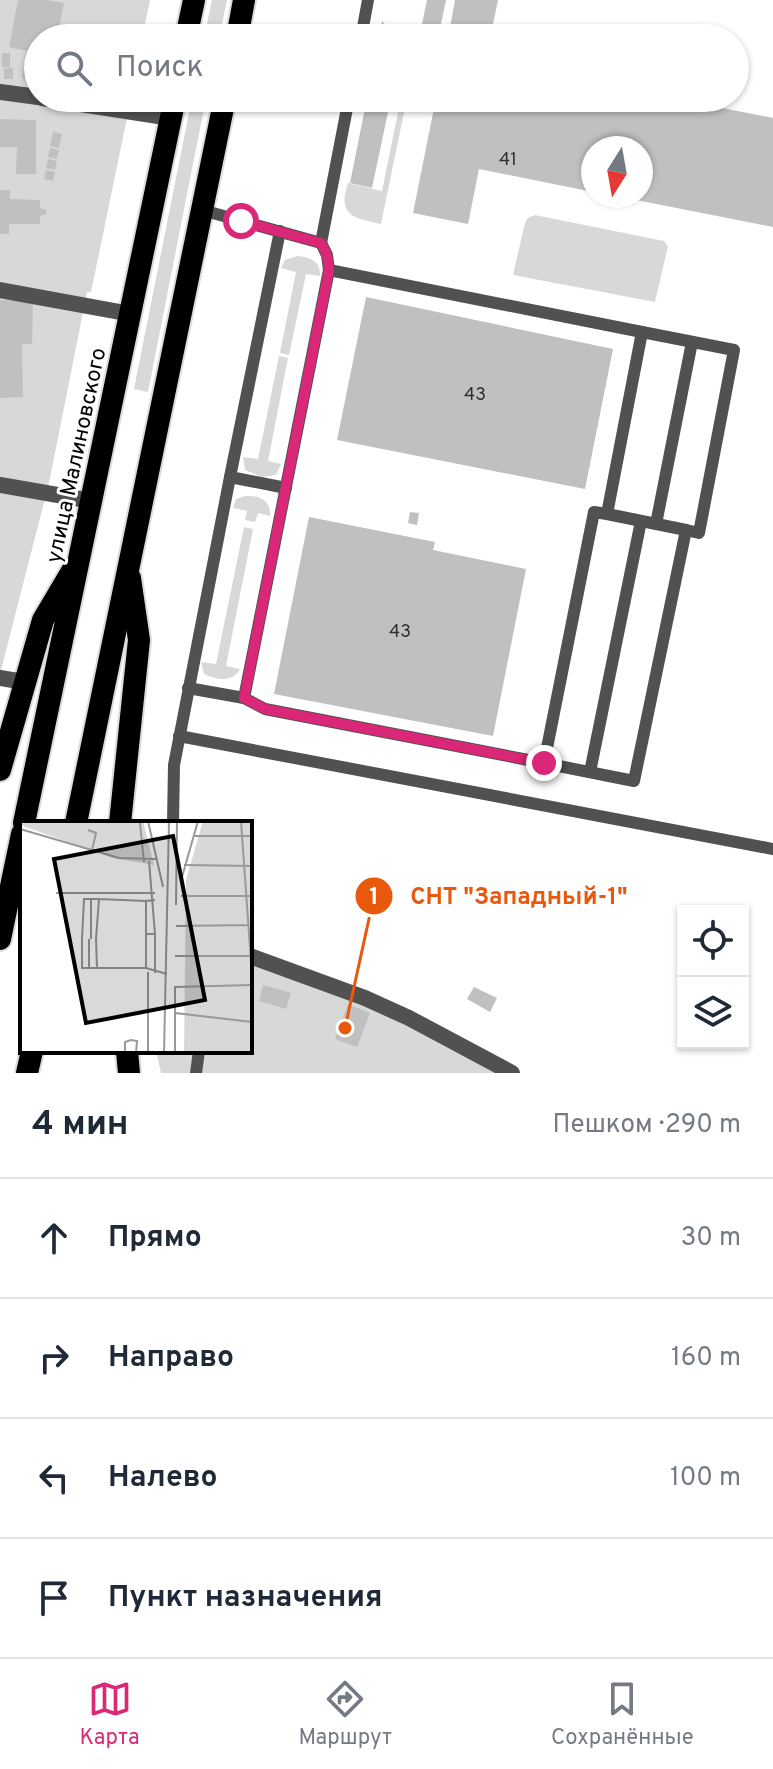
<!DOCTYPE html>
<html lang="ru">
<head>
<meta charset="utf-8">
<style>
  :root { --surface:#fff; --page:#f2f2f3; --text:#1f2937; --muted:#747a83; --line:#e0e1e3; --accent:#db2777 }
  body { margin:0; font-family:Overpass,sans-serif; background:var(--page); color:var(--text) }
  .controls { position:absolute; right:24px; bottom:24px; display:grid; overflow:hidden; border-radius:0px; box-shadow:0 2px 6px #0004 }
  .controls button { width:72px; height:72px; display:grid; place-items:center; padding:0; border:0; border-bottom:2px solid var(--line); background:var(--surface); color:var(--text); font:40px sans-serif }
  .compass { position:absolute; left:581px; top:136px; width:72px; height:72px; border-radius:50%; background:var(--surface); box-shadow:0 2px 6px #0004; rotate:191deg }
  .stop { position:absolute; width:24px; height:24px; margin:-18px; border:6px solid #db2777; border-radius:50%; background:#fff }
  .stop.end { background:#db2777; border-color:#fff; box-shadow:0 2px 8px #0008 }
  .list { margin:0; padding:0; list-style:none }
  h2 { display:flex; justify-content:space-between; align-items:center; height:104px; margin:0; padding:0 32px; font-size:34px }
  h2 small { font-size:26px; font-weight:400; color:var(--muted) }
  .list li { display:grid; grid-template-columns:52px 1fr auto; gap:24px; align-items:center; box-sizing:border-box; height:120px; padding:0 32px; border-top:2px solid var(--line) }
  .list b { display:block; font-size:30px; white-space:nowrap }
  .list em { font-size:26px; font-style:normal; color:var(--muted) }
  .icon { flex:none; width:44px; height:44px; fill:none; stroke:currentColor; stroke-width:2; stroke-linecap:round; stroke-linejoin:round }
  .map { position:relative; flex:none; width:773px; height:1073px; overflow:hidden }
  .search { position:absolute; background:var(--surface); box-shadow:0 2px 6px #0004; left:24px; right:24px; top:24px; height:88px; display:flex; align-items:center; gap:20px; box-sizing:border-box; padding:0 28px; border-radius:44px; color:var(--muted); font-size:30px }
  .sheet { height:584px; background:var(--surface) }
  nav { display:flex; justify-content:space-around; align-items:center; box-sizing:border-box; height:112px; border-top:2px solid var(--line); background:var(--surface); font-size:22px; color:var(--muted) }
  nav a { display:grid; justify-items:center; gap:4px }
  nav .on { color:var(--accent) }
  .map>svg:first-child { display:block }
  .green { fill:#d8d8d8 }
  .building { fill:#c0c0c0 }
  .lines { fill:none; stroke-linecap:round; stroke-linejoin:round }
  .trunk-casing { stroke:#dbdbdb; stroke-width:26 }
  .service { stroke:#515151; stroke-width:12 }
  .minor { stroke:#515151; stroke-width:16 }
  .trunk { stroke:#000; stroke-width:22 }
  .route { stroke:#db2777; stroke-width:10 }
  .labels { text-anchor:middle; stroke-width:6; stroke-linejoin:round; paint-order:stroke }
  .number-label { font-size:18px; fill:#303030 }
  .street-label { font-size:22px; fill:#000; stroke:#fff }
  .inset-road { fill:none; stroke:#999; stroke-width:2 }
  .view { fill:#000; fill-opacity:0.15; stroke:#000; stroke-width:4 }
  .inset-edge { fill:none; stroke:#000; stroke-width:4 }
  .leader { fill:none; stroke:#e8590c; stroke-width:3 }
  .callout-dot { fill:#e8590c; stroke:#fff; stroke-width:3 }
  .mark-label { font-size:24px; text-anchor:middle; font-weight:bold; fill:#fff }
  .callout-label { font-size:24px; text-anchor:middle; font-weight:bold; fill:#e8590c; stroke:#fff; stroke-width:6; stroke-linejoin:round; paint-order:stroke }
</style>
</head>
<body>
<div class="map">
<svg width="773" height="1073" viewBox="0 0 773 1073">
  <rect width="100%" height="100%" fill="#fff"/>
  <g class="green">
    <polygon points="0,0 150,0 142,38 38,38 38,98 122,98 119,116 127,118 91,292 87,292 49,483 0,674"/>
    <polygon points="212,0 227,0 219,38 204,38"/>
    <polygon points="192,98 206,98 148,392 134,389"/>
    <path d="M401,98H407L381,224C354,218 337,216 348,183L382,191Z"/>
    <polygon points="535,215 664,241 668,246 655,302 513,275 525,223 528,218"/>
    <path d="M297,256C310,257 321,261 320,276L306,274L289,355L280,353L296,272L281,268L285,260Z"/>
    <polygon points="279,356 288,358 268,461 281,464 276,475 262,477 245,470 243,457 258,459"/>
    <path d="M245,496C259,495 271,500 270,516L258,513L255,522L245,520L247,511L233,508L236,499Z"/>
    <path d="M244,527L253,529L226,666L240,669C232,683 217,680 204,674L201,662L216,664Z"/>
    <polygon points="250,950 402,1006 517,1073 161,1073 156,1051 250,1051"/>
  </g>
  <g class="building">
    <polygon points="18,0 47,0 64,3 57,38 38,38 38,81 22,78 27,51 9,47"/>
    <polygon points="427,0 446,0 438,38 419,38"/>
    <polygon points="455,0 498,0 490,38 448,38"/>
    <polygon points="382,21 386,26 405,32 403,38 378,38"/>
    <rect x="2" y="53" width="8" height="14"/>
    <rect x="4" y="68" width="9" height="11"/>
    <polygon points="367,98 391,98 372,188 350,183"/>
    <polygon points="436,98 672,98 773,118 773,227 621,197 641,196 641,148 593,148 593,192 479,169 468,224 413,213"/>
    <polygon points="0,119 36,120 36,174 16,174 17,147 0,147"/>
    <polygon points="53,132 62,134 59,148 50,146"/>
    <polygon points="50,148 59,150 57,159 48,157"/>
    <polygon points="48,159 57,161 55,170 46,168"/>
    <polygon points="46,170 55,172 53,181 44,179"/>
    <polygon points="0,190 10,190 10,199 40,200 40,208 47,210 46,214 40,216 40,224 9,224 9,234 0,234"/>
    <polygon points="366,297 613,349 585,489 337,440"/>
    <polygon points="0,300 33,301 32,344 22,344 23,397 0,398"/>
    <polygon points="410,512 419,513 417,525 408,523"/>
    <polygon points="309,517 435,542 433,550 526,569 493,736 274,694"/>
    <polygon points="263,985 291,993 286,1009 259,1001"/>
    <polygon points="474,987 497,998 490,1012 467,999"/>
    <polygon points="348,1004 370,1013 357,1047 335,1039"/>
  </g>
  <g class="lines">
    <defs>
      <g id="trunk">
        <polyline points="186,38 194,0"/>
        <polyline points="237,38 244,0"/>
        <polyline points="0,770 43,620 72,571"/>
        <polyline points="24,823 175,98"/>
        <polyline points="76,823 225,98"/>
        <polyline points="120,823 139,640 130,578"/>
        <polyline points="0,939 22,834"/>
        <polyline points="127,1051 129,1073"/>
        <polyline points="27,1073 32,1051"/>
      </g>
    </defs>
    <use href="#trunk" class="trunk-casing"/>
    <g class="service">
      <polyline points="361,38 368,0"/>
      <polyline points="321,243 349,98"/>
      <polyline points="230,477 280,231"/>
      <polyline points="607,514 686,530"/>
      <polyline points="656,524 692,342"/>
      <polyline points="188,688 244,698 329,270 327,255 321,243 202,210"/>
      <polyline points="244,698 265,709 544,763 594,512 607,514 642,332 329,270"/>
      <polyline points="179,736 773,849"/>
      <polyline points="544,763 634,781 686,530 699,533 734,350 642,332"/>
      <polyline points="590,772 641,521"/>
      <polyline points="173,823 174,765 230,477 286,488"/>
      <polyline points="196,1073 199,1051"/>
    </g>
    <g class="minor">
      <polyline points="0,92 38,97"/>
      <polyline points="42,98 171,118"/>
      <polyline points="0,290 131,314"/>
      <polyline points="0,485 92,501"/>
      <polyline points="0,678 24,682"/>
      <polyline points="250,956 365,998 409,1018 512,1073"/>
    </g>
    <use href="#trunk" class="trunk"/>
  </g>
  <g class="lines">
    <polyline class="route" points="241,221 321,243 327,255 329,270 244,698 265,709 544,763"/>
  </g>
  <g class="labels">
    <g class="number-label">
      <text x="508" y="165">41</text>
      <text x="475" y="400">43</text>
      <text x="400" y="637">43</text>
    </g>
    <g class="street-label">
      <text transform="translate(75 455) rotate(-78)" y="8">улица Малиновского</text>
    </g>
  </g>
  <g transform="translate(20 821)">
    <rect width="232" height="232" fill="#fff"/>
    <path d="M0,0H123L134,44L93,37L0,4ZM183,0H232V232H164L166,59Z" fill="#d8d8d8"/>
    <path class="inset-road" d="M128,0L143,66M221,0L232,155M120,2L124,41M0,8L99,37L136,38M68,9L76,12L72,29M173,15H232M164,44L232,45M162,56L178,0M36,72H135M161,75H232M135,79L126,80V147L147,153M156,84L157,0M156,105L228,104M126,113H135L129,40M71,118V78M155,135H232M69,147V118M77,147H62V118L64,78H79M126,147H77L76,118L79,78L126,80M135,152V113M156,166L232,164M155,192L232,201M105,232V221L111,219L117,220L116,232M128,232V151M144,232L149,0M155,232V165M156,232L232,231M231,232L232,208"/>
    <path class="view" d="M153,15L185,179L66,202L34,38Z"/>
    <rect width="232" height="232" class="inset-edge"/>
  </g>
  <path class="leader" d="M345 1028L374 896"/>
  <g class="callout-dot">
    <circle cx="345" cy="1028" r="8"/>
    <circle cx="374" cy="896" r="20"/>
  </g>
  <g class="mark-label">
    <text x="374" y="904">1</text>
  </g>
  <g class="callout-label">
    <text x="519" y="904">СНТ "Западный-1"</text>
  </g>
</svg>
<div class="controls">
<button><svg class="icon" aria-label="locate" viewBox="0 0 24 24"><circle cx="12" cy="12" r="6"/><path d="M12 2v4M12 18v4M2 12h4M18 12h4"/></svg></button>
<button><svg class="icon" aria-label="layers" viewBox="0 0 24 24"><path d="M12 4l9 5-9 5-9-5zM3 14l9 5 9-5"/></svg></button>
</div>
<svg class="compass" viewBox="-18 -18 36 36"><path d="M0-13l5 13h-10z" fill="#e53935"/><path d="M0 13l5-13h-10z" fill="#747a83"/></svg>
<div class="stop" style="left:241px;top:221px"></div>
<div class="stop end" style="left:544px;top:763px"></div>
<div class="search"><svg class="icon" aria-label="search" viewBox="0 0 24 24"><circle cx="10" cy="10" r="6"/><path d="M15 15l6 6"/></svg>Поиск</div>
</div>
<section class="sheet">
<h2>4 мин<small>Пешком · 290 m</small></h2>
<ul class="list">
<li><svg class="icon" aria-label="ahead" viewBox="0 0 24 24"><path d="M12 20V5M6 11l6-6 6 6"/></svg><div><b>Прямо</b></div><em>30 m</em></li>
<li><svg class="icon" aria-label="right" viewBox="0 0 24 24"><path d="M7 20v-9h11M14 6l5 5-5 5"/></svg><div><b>Направо</b></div><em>160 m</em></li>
<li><svg class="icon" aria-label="left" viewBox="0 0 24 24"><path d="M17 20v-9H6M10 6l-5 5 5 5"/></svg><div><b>Налево</b></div><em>100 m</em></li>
<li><svg class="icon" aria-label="arrive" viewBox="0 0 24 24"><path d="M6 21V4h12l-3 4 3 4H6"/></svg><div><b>Пункт назначения</b></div></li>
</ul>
</section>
<nav>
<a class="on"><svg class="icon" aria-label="map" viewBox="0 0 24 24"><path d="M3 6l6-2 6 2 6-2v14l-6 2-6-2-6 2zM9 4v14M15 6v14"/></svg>Карта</a>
<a><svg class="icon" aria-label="directions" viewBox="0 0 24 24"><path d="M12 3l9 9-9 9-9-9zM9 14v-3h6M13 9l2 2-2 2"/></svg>Маршрут</a>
<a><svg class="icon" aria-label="saved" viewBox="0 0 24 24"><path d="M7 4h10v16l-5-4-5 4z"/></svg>Сохранённые</a>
</nav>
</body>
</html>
